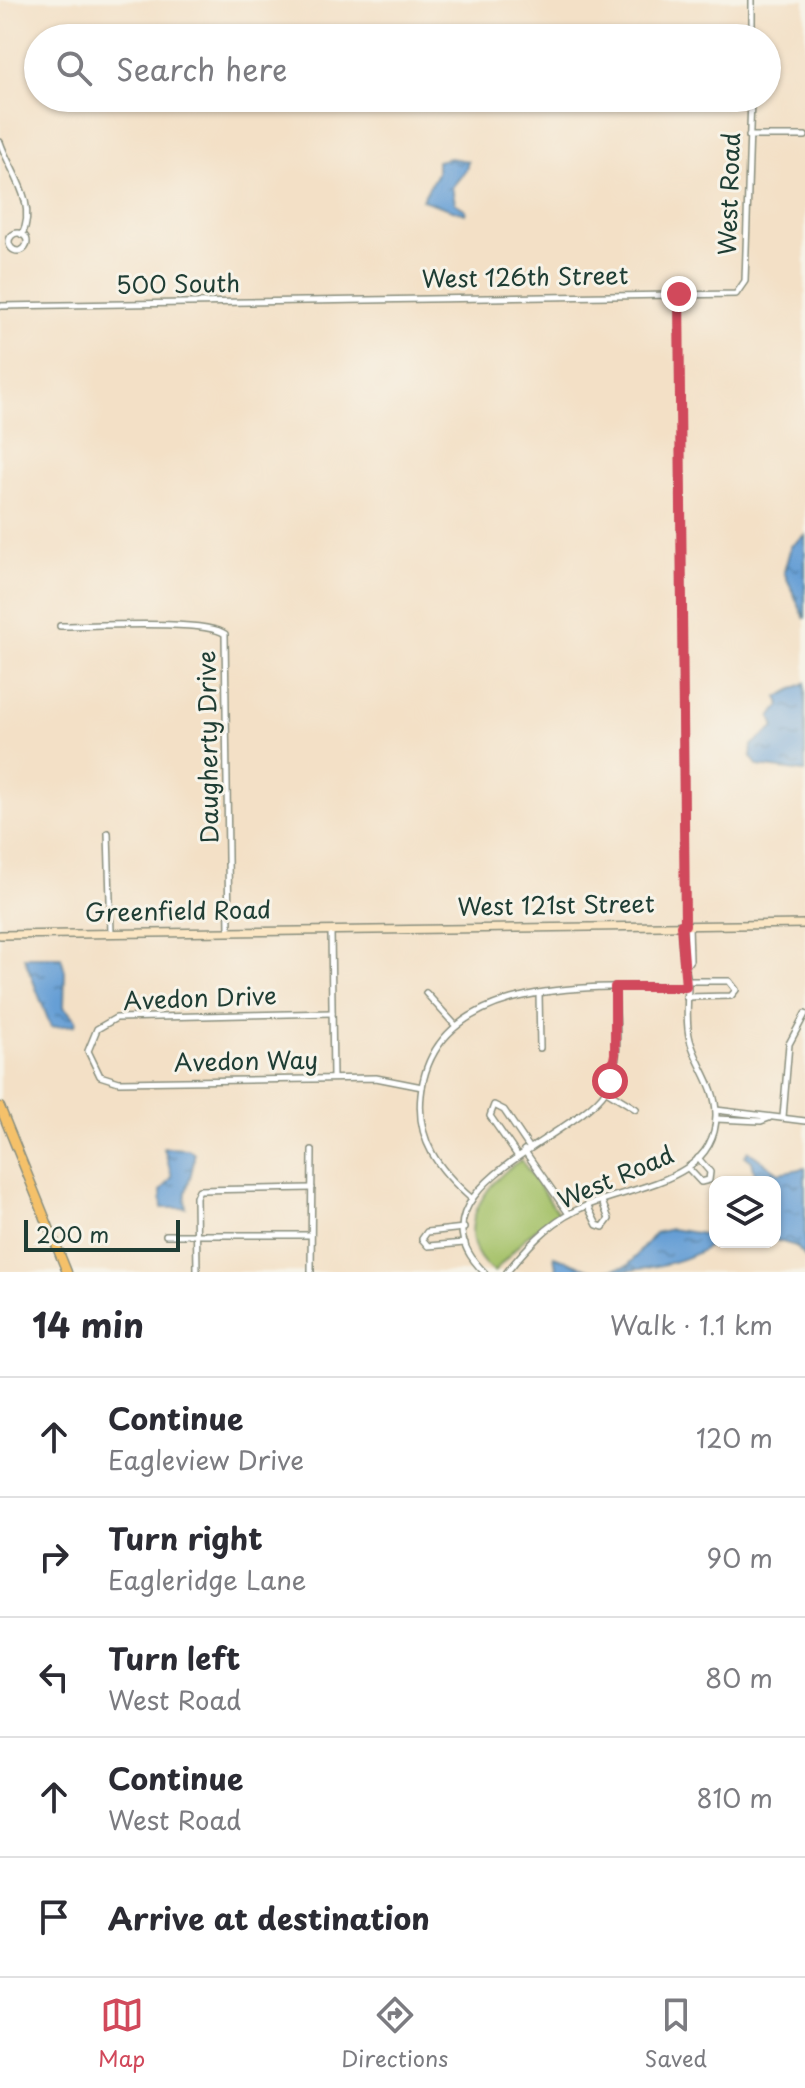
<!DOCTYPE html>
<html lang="en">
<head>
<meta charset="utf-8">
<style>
  :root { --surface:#fff; --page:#f7f7f7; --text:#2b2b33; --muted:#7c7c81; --line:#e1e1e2; --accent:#d1495b }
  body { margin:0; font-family:"Playpen Sans",sans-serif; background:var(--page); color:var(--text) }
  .controls { position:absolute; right:24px; bottom:24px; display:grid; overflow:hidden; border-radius:16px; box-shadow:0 2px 6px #0004 }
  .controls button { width:72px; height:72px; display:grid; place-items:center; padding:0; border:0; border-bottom:2px solid var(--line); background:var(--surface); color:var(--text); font:40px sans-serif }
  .scale { position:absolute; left:24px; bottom:20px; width:156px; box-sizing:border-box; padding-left:8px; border:4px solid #1f3d34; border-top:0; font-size:22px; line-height:28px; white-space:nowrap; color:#1f3d34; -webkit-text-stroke:6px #f7f3e8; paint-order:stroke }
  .stop { position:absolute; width:24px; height:24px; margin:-18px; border:6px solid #d1495b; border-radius:50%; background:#fff }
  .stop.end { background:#d1495b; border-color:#fff; box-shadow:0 2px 8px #0008 }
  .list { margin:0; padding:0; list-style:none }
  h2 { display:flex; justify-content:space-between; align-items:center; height:104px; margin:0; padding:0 32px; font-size:34px }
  h2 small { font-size:26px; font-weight:400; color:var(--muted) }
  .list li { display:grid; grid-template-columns:52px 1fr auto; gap:24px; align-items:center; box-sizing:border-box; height:120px; padding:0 32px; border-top:2px solid var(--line) }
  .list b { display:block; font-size:30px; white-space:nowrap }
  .list p { margin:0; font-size:26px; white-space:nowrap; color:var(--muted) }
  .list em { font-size:26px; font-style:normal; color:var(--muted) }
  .icon { flex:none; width:44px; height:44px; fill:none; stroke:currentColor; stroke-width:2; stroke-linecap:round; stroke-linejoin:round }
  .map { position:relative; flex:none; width:805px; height:1272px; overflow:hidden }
  .search { position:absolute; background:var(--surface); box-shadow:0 2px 6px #0004; left:24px; right:24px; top:24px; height:88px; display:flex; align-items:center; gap:20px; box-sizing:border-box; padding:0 28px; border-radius:44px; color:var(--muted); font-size:30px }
  .sheet { height:704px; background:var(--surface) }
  nav { display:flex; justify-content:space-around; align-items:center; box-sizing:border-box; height:112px; border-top:2px solid var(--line); background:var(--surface); font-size:22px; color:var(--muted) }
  nav a { display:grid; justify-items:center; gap:4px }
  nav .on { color:var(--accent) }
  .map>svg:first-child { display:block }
  .park { fill:#a4c168; stroke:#627f4e; stroke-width:2 }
  .water { fill:url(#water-ripples); stroke:#426e84; stroke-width:2 }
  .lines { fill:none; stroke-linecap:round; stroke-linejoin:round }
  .street-casing { stroke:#898e7d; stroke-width:8 }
  .secondary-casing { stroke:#898e7d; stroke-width:10 }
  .primary-casing { stroke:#898e7d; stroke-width:11 }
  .street { stroke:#fff; stroke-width:5 }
  .secondary { stroke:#fbe6c4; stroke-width:7 }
  .primary { stroke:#f5c16b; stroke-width:8 }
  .route { stroke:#d1495b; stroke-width:10 }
  .labels { text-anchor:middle; stroke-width:6; stroke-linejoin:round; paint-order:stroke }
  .street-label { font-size:24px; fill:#1f3d34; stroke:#f7f3e8 }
</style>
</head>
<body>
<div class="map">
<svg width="805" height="1272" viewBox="0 0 805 1272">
  <defs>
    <pattern id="water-ripples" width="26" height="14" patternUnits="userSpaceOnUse" patternTransform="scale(2)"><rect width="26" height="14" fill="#669fd5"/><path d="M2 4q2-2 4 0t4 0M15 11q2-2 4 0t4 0" fill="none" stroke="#5383ae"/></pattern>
  </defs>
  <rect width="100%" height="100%" fill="#f7f3e8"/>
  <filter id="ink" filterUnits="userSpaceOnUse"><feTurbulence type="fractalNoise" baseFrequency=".0125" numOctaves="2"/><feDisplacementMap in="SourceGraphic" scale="16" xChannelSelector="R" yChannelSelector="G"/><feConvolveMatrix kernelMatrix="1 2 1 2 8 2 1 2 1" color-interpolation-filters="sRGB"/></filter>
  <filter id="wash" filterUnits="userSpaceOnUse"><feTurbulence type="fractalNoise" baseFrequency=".006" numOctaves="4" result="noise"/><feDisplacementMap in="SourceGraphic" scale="32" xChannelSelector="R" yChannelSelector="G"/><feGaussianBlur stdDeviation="1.8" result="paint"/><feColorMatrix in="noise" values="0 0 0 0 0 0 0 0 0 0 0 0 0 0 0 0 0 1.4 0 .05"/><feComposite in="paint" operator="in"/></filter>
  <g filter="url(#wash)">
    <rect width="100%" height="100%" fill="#f3e0c6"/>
    <path class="park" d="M521,1160L558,1213L527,1236L494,1272C448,1238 483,1183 521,1160Z"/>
    <g class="water">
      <polygon points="450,158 468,161 466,170 452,187 455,203 466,210 465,214 422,200 437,173 437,161"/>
      <polygon points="805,535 805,619 784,572 791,546"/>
      <polygon points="805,683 805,772 758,766 751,757 752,745 775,727 771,717 780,706 778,697"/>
      <polygon points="24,957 61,957 65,971 64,1007 76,1020 75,1025 51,1027"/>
      <path d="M164,1148L188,1149L194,1153C195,1173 182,1190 186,1208H162L161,1191L172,1177Z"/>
      <polygon points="748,1151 779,1173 805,1168 805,1257 796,1246 775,1240 775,1182 757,1182 752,1161 745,1156"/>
      <path d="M671,1229L709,1235L715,1232V1242C685,1265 635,1272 598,1272L628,1266L655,1233Z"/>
      <polygon points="554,1256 596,1272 557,1272"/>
    </g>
  </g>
  <g filter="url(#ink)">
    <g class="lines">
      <defs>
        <g id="street">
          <polyline points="752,38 752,0"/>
          <polyline points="749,136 805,136"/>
          <path d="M0,142C10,172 38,203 22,235"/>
          <circle cx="18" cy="242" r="9"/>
          <polyline points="679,294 685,925"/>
          <polyline points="0,306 736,294 745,281 751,98"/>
          <path d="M60,626C90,626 207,619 225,634L229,931"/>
          <polyline points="108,833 111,933"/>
          <polyline points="331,931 333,1078"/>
          <polyline points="685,967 690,960 689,925"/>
          <polyline points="686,981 729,981 736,990 731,996 686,997"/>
          <polyline points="426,993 456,1026"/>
          <polyline points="539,993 540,1048"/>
          <polyline points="332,1013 116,1018 97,1029 88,1051 100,1076 119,1082 376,1078 422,1087"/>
          <polyline points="605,1090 636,1109"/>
          <polyline points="716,1110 805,1121"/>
          <polyline points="783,1117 789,1044 805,1014"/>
          <polyline points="716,1119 761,1121 769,1118"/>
          <polyline points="524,1150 569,1214"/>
          <polyline points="517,1155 490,1116 494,1105 504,1110 529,1147"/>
          <polyline points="688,1168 701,1182 709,1180 710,1172 698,1158"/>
          <path d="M472,1199C439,1170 416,1141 421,1095C433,974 598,987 685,987"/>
          <polyline points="587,1205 597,1225 603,1227 609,1219 601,1199"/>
          <polyline points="464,1228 427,1232 422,1239 428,1246 465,1243"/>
          <polyline points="166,1235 311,1235"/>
          <polyline points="197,1272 196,1197 199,1190 312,1188"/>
          <polyline points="311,1272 312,1150"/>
          <path d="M484,1272C401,1190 576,1138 606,1090C623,1062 615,1018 615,987"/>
          <path d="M507,1272C526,1248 547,1225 575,1211C621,1186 717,1186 716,1114C716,1086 697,1066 690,1040C683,1016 692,990 685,967C682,953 681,940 681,925"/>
        </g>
        <polyline id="secondary" points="0,935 805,924"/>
        <polyline id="primary" points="0,1107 67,1272"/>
      </defs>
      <use href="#street" class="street-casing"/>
      <use href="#secondary" class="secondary-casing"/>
      <use href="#primary" class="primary-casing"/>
      <use href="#street" class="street"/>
      <use href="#secondary" class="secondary"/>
      <use href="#primary" class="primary"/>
    </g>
  </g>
  <g class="lines" filter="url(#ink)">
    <polyline class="route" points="610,1081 615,1054 615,987 686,987 681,925 685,925 679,294"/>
  </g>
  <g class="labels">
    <g class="street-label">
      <text transform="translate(730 194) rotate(-88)" y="8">West Road</text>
      <text transform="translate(525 278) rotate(-1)" y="8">West 126th Street</text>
      <text transform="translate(178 285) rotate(-1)" y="8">500 South</text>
      <text transform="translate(209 747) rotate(-91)" y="8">Daugherty Drive</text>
      <text transform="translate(556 906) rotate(-1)" y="8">West 121st Street</text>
      <text transform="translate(178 912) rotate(-1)" y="8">Greenfield Road</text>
      <text transform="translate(200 999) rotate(-2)" y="8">Avedon Drive</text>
      <text transform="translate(246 1062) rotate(-1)" y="8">Avedon Way</text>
      <text transform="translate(616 1178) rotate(-23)" y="8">West Road</text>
    </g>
  </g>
</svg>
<div class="controls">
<button><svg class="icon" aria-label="layers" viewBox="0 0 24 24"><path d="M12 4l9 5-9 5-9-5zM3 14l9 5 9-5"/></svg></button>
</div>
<div class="scale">200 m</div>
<div class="stop" style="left:610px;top:1081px"></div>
<div class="stop end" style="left:679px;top:294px"></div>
<div class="search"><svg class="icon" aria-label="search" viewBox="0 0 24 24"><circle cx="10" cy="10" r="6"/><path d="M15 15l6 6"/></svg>Search here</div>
</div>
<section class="sheet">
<h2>14 min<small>Walk · 1.1 km</small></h2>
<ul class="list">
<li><svg class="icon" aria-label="ahead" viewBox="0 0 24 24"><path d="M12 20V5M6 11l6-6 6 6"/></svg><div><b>Continue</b><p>Eagleview Drive</p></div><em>120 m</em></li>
<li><svg class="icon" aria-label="right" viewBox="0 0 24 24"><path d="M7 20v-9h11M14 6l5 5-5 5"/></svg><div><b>Turn right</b><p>Eagleridge Lane</p></div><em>90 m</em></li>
<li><svg class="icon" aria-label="left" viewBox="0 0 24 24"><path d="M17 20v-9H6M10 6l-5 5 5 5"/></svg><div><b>Turn left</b><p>West Road</p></div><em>80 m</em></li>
<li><svg class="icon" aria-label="ahead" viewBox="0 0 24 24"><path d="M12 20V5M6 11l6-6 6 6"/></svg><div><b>Continue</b><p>West Road</p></div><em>810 m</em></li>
<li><svg class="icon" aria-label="arrive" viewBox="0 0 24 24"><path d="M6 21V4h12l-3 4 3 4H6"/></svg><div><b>Arrive at destination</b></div></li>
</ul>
</section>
<nav>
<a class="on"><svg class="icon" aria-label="map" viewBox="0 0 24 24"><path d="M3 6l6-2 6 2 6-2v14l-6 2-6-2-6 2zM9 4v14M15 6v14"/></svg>Map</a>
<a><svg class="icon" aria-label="directions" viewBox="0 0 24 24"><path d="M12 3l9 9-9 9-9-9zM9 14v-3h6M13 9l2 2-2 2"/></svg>Directions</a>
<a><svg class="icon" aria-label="saved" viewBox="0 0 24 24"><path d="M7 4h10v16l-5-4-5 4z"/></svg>Saved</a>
</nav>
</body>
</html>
